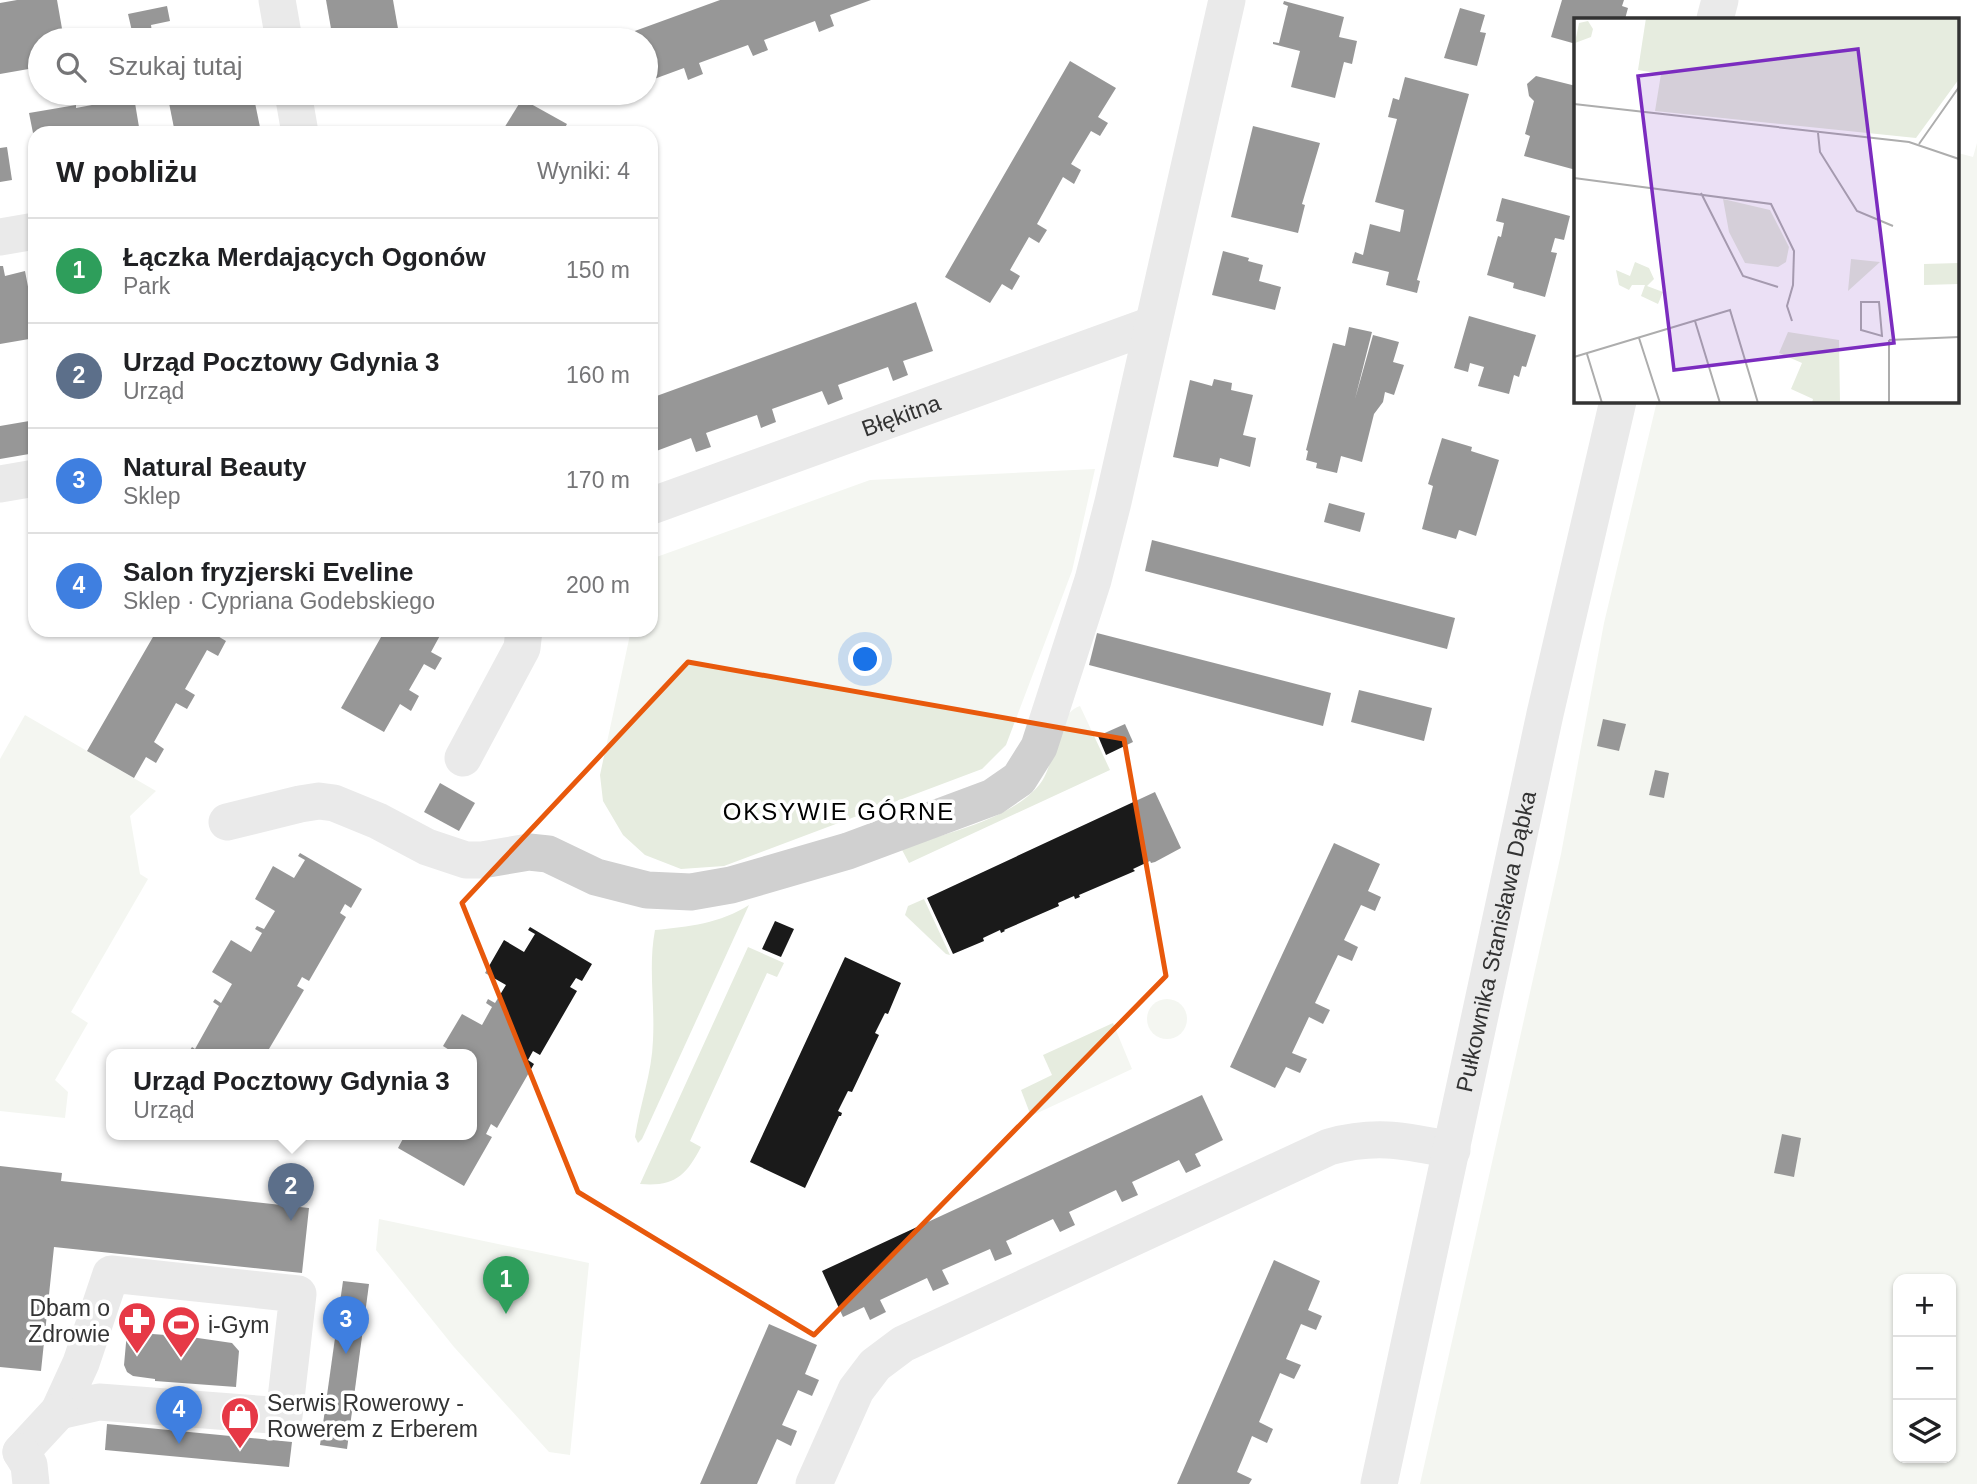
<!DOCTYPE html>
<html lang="pl">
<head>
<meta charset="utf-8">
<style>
  :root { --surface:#fff; --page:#f2f2f2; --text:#202124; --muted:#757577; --line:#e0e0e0; --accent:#e63946 }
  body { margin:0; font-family:Helvetica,sans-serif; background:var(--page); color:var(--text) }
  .controls { position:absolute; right:21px; bottom:21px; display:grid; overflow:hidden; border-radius:14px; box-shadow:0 2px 5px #0004 }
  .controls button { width:63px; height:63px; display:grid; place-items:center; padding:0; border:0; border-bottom:2px solid var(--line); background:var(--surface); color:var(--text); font:35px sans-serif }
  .you { position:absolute; left:866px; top:660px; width:24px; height:24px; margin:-18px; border:5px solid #fff; border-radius:50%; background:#1a73e8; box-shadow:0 0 0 10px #1a73e833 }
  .badge { display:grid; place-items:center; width:46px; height:46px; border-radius:50%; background:var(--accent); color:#fff; font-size:23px; font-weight:700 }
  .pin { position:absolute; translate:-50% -58px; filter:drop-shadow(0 2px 4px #0008) }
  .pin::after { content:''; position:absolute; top:37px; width:24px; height:21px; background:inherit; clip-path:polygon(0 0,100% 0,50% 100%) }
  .popup { position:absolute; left:106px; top:1049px; width:371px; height:91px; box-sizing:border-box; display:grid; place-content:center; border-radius:14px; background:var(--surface); filter:drop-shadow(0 2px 5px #0005); font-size:23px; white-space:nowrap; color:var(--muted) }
  .popup b { font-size:26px; color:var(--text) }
  .popup::after { content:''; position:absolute; left:50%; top:100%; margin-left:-14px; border:14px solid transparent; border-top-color:var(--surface) }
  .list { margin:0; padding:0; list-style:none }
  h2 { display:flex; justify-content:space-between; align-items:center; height:91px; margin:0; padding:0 28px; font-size:30px }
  h2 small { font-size:23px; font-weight:400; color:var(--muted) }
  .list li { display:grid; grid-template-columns:46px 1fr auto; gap:21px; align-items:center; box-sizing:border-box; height:105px; padding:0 28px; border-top:2px solid var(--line) }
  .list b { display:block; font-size:26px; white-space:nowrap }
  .list p { margin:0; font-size:23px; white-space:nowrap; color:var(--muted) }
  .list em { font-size:23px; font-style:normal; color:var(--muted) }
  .icon { flex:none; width:38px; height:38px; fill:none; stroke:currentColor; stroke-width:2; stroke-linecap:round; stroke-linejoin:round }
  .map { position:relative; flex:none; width:1977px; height:1484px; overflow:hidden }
  .search { position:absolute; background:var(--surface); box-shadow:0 2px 5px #0004; left:28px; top:28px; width:630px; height:77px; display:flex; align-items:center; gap:18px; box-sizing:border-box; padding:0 24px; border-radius:38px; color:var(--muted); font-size:26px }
  .panel { position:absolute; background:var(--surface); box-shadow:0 2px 5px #0004; left:28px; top:126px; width:630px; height:511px; border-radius:21px }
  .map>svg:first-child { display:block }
  .green { fill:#e6ecdf; fill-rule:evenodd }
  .building { fill:#1a1a1a }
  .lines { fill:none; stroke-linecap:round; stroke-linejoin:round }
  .minor { stroke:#d0d0d0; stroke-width:37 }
  .marked { fill:none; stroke:#e8590c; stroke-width:5; stroke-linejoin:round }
  .labels { text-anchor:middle; stroke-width:7; stroke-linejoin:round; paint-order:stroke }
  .street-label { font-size:23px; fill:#333; stroke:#fff }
  .poi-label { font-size:23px; fill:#333; stroke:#fff; text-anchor:start }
  .neighbourhood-label { font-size:24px; letter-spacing:2px; fill:#000; stroke:#fff }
  .inset-road { fill:none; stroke:#adadad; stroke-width:2 }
  .view { fill:#7b2cbf; fill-opacity:0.15; stroke:#7b2cbf; stroke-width:3.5 }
  .inset-edge { fill:none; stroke:#333; stroke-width:3.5 }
</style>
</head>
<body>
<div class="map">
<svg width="1977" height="1484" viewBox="0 0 1977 1484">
  <rect width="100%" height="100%" fill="#fff"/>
  <g class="green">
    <path d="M1977,143V1484H1420L1561,854L1604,623L1657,401H1958V153L1973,157ZM1898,1279H1951V1458H1898Z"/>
    <polygon points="1095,469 1072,571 1006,745 982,769 724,866 681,869 645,855 623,835 603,801 600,775 631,630 651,630 651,559 870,480"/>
    <path d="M1080,706L1110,770L909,863L901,848C943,834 1016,819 1042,781C1055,762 1057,712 1080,706Z"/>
    <polygon points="25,715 156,791 130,816 140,874 148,879 71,1012 88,1023 55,1080 68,1092 65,1118 0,1111 0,759"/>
    <polygon points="924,899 950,955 946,954 905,915 908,906"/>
    <path d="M749,905L642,1139L638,1143L635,1137C640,1104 652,1073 653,1040C655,1002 648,967 655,930C688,927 721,923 749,905Z"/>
    <path d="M748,947L784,963L777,977L767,973L690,1141L701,1147C686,1176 674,1187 640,1184Z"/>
    <circle cx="1167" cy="1019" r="20"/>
    <polygon points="1113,1023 1132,1069 1031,1116 1021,1090 1052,1075 1043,1055"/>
    <polygon points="379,1219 589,1263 570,1455 549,1452 454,1347 376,1250"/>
  </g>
  <g class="building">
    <polygon points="17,0 57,0 64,40 40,40 40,67 0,74 0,3"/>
    <polygon points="326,0 393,0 400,40 333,40"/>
    <polygon points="720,0 871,0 830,15 834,26 819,32 815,21 764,40 768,50 753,56 748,45 699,63 703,74 688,80 684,68 646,82 646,40 610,40"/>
    <polygon points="1562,0 1624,0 1622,6 1628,8 1625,19 1576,19 1576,44 1551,37"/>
    <polygon points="1284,1 1344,17 1339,37 1357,41 1352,64 1344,62 1335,98 1291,87 1300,51 1273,44 1273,42 1279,43 1288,6 1283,4"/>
    <polygon points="167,6 170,21 151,25 153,40 134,40 128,14"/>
    <polygon points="1460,8 1485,15 1480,32 1486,33 1477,66 1444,58"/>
    <polygon points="1070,61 1116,88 1098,117 1108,123 1100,136 1091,131 1071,164 1081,170 1074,184 1063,177 1037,224 1047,230 1039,243 1029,237 1010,270 1020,276 1012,290 1002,284 990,303 945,277"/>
    <polygon points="1536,76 1576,86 1576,170 1524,156 1530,136 1525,134 1534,101 1529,96 1527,84"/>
    <polygon points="1405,77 1469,94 1417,280 1420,281 1417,293 1386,285 1389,272 1352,263 1355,252 1363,255 1370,224 1400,232 1404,210 1375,202 1397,119 1388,117 1393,98 1399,100"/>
    <polygon points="167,93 253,93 261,132 175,133"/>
    <polygon points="618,93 635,93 637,98 622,104"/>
    <polygon points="134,97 140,133 33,133 29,113 76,105 76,108"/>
    <polygon points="522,99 567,124 562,133 501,133"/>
    <polygon points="1253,126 1320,143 1302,204 1305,205 1298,233 1231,217"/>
    <polygon points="7,147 12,180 0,182 0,148"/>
    <polygon points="1502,198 1570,216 1564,240 1555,238 1551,252 1557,253 1545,297 1513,288 1514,283 1487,275 1498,236 1501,237 1504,223 1496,221"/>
    <polygon points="1223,251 1249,258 1248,261 1263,265 1259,281 1281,287 1275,310 1212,295"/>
    <polygon points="0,266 3,266 5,276 25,271 35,323 35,338 0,344"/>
    <polygon points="916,302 933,351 903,361 908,375 893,381 888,367 838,385 843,399 828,405 822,391 772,409 776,422 761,428 757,415 706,433 711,447 696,452 691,438 651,453 651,398"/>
    <polygon points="1469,316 1536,335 1526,367 1522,366 1519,377 1514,375 1509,394 1478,386 1484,367 1470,363 1468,372 1454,368"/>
    <polygon points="1349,327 1372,332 1355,399 1373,335 1399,342 1393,362 1404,365 1394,395 1385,392 1383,402 1374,414 1362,462 1341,456 1337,473 1316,468 1317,463 1306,460 1308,451 1306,450 1333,343 1345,346"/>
    <polygon points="1214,379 1232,383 1231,390 1253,395 1243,435 1256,438 1250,467 1220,458 1218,467 1173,457 1190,380 1212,386"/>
    <polygon points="35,420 35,453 0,459 0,426"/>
    <polygon points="1442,438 1472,447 1471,451 1499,460 1476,536 1459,530 1456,539 1422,529 1433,486 1428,484"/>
    <polygon points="1329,503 1365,513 1360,532 1324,522"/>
    <polygon points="1152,540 1455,618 1447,649 1145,571"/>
    <polygon points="157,630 219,630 216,635 226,641 218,656 207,650 185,689 195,695 187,709 176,703 154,742 164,749 156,763 146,757 134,778 87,751"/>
    <polygon points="385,630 443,630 431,652 442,658 435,670 424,664 409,690 419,696 411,711 400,704 384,732 341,708"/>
    <polygon points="1097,633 1331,693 1323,726 1089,665"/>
    <polygon points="1359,690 1432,708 1424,741 1351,722"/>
    <polygon points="1603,719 1626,724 1619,751 1597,746"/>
    <polygon points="1125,724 1133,742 1106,755 1098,736"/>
    <polygon points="1655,770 1669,773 1664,798 1649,795"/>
    <polygon points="440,783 475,803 459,831 424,812"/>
    <polygon points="1155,792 1181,848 1155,862 1151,863 1150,861 1133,869 1135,871 1079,895 1080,897 1075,899 1074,896 1058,903 1059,906 1004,930 1005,931 1001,933 1000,930 983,938 984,941 953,954 927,898"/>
    <polygon points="1334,843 1380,864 1368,891 1381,897 1375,911 1361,905 1344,940 1358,947 1352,961 1338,955 1315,1003 1330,1010 1323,1024 1309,1017 1292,1053 1307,1059 1300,1073 1286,1067 1275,1088 1230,1067"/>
    <polygon points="300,853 362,889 351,908 345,904 340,913 346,917 309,981 302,977 297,986 304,990 266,1054 260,1050 257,1055 187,1055 192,1047 195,1049 219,1006 213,1002 215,999 221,1003 232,984 212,972 231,940 251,952 262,933 255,929 257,926 264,929 275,911 255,899 273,866 294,878 305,860 298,856"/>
    <polygon points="775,921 794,929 781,957 762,949"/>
    <polygon points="530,927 592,964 582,981 576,978 570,987 577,991 540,1055 533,1051 528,1060 534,1064 497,1128 491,1124 486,1134 492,1137 464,1186 398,1148 405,1135 471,1135 471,1055 457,1055 443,1046 462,1014 482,1025 492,1007 486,1003 488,999 495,1003 506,985 485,973 504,940 524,952 535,934 528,930"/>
    <polygon points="845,957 901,983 888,1014 885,1013 875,1033 879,1035 852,1092 848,1091 838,1111 842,1113 841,1116 839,1116 805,1188 750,1162"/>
    <polygon points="1202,1095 1223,1140 1195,1154 1201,1166 1186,1173 1179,1160 1132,1182 1138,1195 1122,1202 1116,1190 1069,1212 1075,1225 1060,1232 1053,1219 1006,1241 1012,1254 995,1261 990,1249 942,1270 949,1284 933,1291 927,1278 880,1300 886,1312 870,1320 864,1307 843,1317 822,1271"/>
    <polygon points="1782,1134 1801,1138 1794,1177 1774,1173"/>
    <polygon points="0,1166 62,1173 61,1181 309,1208 302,1273 54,1247 41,1371 0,1367"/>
    <polygon points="1274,1260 1320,1281 1308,1310 1322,1316 1316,1330 1301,1324 1286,1359 1301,1365 1294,1379 1280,1373 1259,1422 1273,1429 1267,1443 1252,1436 1237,1472 1252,1479 1249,1484 1177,1484"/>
    <polygon points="343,1281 369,1284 347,1449 320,1445"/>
    <polygon points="769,1324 817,1345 805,1374 819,1380 812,1396 798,1390 782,1425 797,1431 791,1446 777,1439 757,1484 700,1484"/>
    <polygon points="127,1332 191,1337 232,1343 239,1351 236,1387 155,1381 155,1379 133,1376 127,1372 124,1365"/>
    <polygon points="107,1424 292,1442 289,1467 105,1450"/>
  </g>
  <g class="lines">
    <g class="minor">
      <polyline points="277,0 284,40"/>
      <polyline points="1715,19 1720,0"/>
      <polyline points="293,93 300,133"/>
      <polyline points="0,237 35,231"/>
      <polyline points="0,484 35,478"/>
      <path id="s1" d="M651,506L1152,325"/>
      <polyline points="463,758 522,648 524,630"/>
      <polyline points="227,822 300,804 319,801 334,803 378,821 427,847 466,860 482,860 529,852 548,854 596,877 647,890 691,892 731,885 848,851 993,797 1019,779 1039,747 1093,580 1113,502 1227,0"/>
      <polygon points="111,1274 298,1294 284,1416 99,1402 59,1411 81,1363"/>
      <polyline points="21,1452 59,1411"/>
      <polyline points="21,1452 29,1465 31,1484"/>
      <path d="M814,1484L856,1390L875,1365L903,1344L1329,1147C1377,1134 1405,1141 1452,1150"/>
      <path id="s2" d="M1379,1484L1545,714L1618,401"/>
    </g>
  </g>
  <path d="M0 0H1977V1484H0ZM688,662L1124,739L1166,976L814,1335L578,1192L462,903Z" fill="#fff" fill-opacity=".55" fill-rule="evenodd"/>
  <path class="marked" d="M688,662L1124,739L1166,976L814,1335L578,1192L462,903Z"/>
  <defs>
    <symbol id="pharmacy-pin" viewBox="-11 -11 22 30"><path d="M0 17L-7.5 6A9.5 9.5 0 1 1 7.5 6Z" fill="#e63946" stroke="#fff"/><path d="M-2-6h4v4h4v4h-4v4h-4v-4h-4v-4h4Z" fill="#fff"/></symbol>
    <symbol id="stadium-pin" viewBox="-11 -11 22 30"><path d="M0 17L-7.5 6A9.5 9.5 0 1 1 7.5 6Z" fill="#e63946" stroke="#fff"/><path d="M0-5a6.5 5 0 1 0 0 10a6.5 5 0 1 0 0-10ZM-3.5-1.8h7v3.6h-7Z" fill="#fff"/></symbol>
    <symbol id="shop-pin" viewBox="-11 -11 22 30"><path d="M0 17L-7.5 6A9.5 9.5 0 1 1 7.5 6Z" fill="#e63946" stroke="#fff"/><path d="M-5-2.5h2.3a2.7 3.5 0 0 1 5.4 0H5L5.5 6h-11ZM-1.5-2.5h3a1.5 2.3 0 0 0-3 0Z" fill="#fff"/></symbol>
  </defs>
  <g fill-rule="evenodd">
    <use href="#pharmacy-pin" x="115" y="1299" width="44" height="60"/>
    <use href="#stadium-pin" x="159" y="1303" width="44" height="60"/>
    <use href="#shop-pin" x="218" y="1394" width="44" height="60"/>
  </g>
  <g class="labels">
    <g class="street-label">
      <text dy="8" stroke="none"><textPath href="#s1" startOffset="266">Błękitna</textPath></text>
      <text dy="8" stroke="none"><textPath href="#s2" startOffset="555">Pułkownika Stanisława Dąbka</textPath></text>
    </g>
    <g class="poi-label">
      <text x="110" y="1316" text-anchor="end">Dbam o<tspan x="110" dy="26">Zdrowie</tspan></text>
      <text x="208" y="1333">i-Gym</text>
      <text x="267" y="1411">Serwis Rowerowy -<tspan x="267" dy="26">Rowerem z Erberem</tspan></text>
    </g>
    <g class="neighbourhood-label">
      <text x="839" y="820">OKSYWIE GÓRNE</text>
    </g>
  </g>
  <g transform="translate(1574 18)">
    <rect width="385" height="385" fill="#fff"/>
    <path d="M72,0H385V61L342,120L81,93L87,56L64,52ZM14,3L19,11L17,19L1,25L5,5ZM149,181L196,192L215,229L212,244L204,249L171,245L155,214ZM277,241L306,244L274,273ZM61,244L75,250L80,261L73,268L89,274L84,286L67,278L71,267H58L55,272L45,267L42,252L56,258ZM385,245V266L350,267V246ZM214,314L265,322L266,385H238L239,381L217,371L228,345L205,335Z" fill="#e6ecdf"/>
    <path class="inset-road" d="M0,86L335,124L385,141M244,115L246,134L283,193L319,208M345,126L385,69M0,160L197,186L220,233L219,267L213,288L218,303M127,175L169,258L204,269M287,284H305L308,318L287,312ZM121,303L146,385M65,320L86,385M315,322L385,319M315,322V385M13,336L28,385M0,339L156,292L184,385"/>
    <path class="view" d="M284,31L320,325L100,352L64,58Z"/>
    <rect width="385" height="385" class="inset-edge"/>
  </g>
</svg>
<div class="controls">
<button>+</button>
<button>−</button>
<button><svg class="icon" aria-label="layers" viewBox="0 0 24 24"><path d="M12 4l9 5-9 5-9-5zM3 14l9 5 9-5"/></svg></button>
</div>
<div class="you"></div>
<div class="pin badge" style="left:506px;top:1314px;background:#2e9e5b">1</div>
<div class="pin badge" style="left:291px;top:1221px;background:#5c6f8a">2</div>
<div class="popup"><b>Urząd Pocztowy Gdynia 3</b>Urząd</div>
<div class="pin badge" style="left:346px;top:1354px;background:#3f7fe0">3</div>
<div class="pin badge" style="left:179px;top:1444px;background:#3f7fe0">4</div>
<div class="search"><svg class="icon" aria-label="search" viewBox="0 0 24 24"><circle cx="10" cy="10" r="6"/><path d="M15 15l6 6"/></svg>Szukaj tutaj</div>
<section class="panel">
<h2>W pobliżu<small>Wyniki: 4</small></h2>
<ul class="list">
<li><span class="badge" style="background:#2e9e5b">1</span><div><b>Łączka Merdających Ogonów</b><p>Park</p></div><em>150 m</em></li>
<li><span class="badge" style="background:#5c6f8a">2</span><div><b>Urząd Pocztowy Gdynia 3</b><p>Urząd</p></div><em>160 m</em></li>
<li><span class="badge" style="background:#3f7fe0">3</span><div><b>Natural Beauty</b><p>Sklep</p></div><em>170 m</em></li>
<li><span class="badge" style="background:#3f7fe0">4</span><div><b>Salon fryzjerski Eveline</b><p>Sklep · Cypriana Godebskiego</p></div><em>200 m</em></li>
</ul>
</section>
</div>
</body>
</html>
